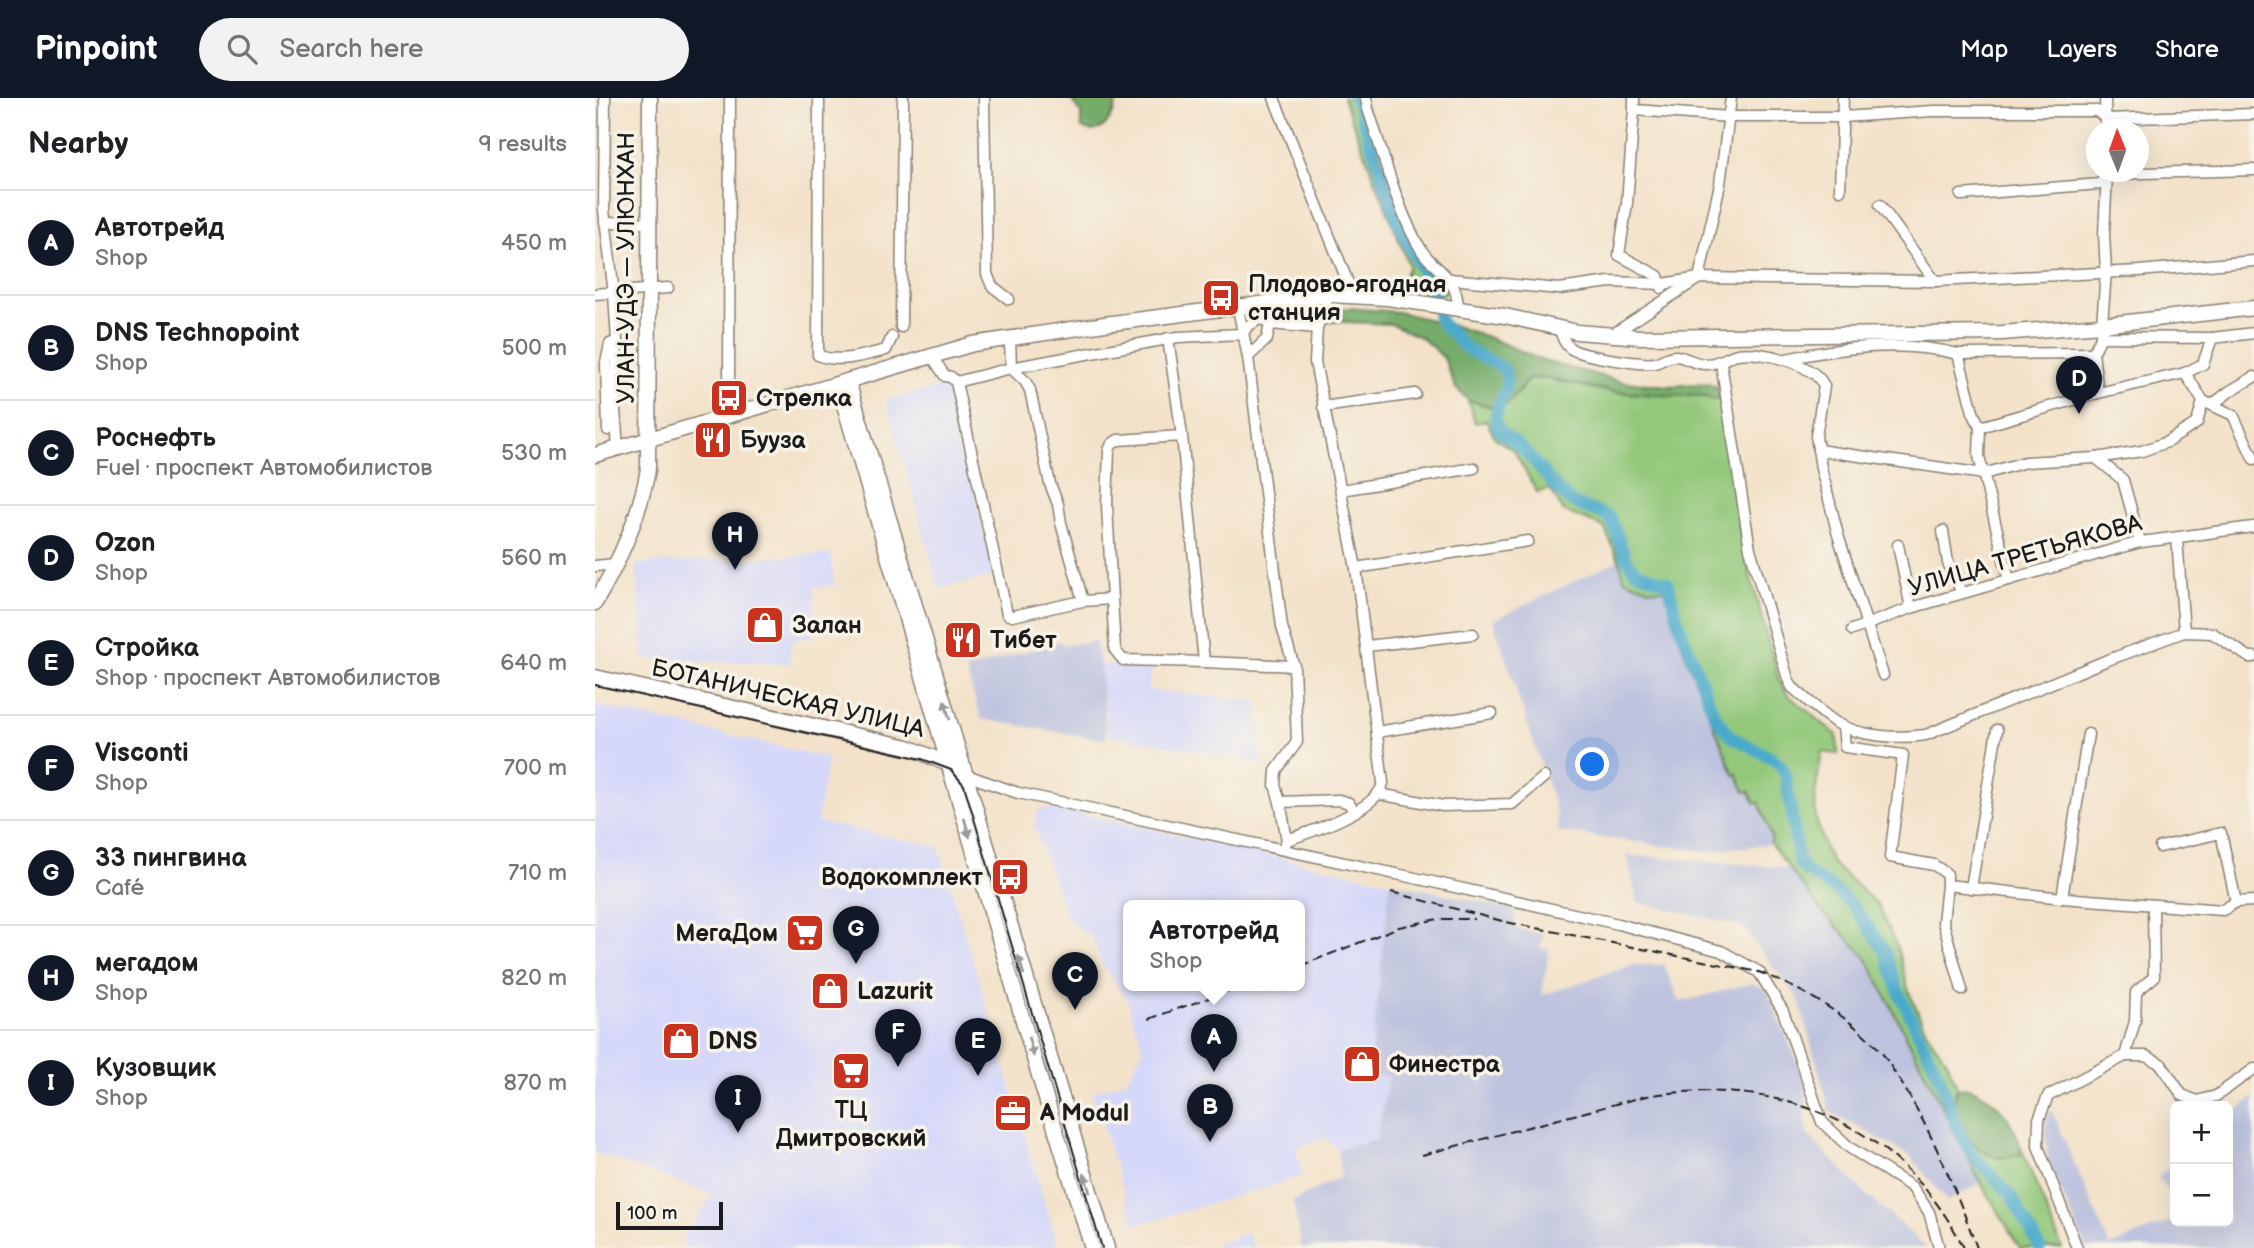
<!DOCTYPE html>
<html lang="en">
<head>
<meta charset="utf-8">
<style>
  :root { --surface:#fff; --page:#f2f2f2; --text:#202124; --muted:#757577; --line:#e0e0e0; --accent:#111827 }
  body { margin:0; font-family:"Balsamiq Sans",sans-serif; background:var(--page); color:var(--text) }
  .controls { position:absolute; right:21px; bottom:21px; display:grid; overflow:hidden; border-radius:10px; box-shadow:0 7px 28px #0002 }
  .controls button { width:63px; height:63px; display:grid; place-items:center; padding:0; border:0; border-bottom:2px solid var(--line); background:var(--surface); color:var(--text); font:35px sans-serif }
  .compass { position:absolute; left:1491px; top:21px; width:63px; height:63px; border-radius:50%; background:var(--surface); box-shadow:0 7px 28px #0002; rotate:359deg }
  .scale { position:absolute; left:21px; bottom:18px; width:107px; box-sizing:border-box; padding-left:7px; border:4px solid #1c1c1c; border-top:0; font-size:19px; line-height:24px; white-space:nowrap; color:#1c1c1c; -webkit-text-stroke:5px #f7f3e8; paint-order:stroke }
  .you { position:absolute; left:998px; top:667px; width:24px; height:24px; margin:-18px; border:5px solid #fff; border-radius:50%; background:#1a73e8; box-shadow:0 0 0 10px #1a73e833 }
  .badge { display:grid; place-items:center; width:46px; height:46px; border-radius:50%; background:var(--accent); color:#fff; font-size:23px; font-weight:700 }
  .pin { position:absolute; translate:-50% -58px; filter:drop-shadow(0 2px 4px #0008) }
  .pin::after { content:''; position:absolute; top:37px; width:24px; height:21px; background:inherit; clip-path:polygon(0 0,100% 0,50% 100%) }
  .popup { position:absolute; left:528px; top:802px; width:182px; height:91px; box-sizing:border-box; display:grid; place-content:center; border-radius:10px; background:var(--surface); filter:drop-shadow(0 2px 5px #0005); font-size:23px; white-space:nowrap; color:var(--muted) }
  .popup b { font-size:26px; color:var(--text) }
  .popup::after { content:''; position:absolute; left:50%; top:100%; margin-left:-14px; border:14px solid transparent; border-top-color:var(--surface) }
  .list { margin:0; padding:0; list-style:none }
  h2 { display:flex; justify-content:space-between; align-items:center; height:91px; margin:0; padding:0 28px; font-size:30px }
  h2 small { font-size:23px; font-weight:400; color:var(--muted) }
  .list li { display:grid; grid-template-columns:46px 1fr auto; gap:21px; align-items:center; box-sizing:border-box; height:105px; padding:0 28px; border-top:2px solid var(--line) }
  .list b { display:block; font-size:26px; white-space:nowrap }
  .list p { margin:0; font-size:23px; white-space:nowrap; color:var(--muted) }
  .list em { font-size:23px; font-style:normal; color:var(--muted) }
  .icon { flex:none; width:38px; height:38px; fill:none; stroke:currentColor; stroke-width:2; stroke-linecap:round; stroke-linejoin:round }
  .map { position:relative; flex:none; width:1659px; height:1150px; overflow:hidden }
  header { display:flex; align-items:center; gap:42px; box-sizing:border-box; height:98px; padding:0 35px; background:var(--accent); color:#fff }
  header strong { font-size:33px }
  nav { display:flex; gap:38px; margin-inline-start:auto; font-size:24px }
  .search { width:490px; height:63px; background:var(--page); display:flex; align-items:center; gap:18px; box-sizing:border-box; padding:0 24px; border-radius:38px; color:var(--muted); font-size:26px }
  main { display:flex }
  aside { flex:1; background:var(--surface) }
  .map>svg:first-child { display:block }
  .built { fill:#d5d8f9; fill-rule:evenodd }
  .industrial { fill:#bdc3de }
  .green { fill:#93c87a; stroke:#58724b; stroke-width:2 }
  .forest { fill:#76ac6a; stroke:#496443; stroke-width:2 }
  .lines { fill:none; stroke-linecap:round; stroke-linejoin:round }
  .river { stroke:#4baaca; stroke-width:12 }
  .minor-casing { stroke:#887f72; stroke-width:13 }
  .major-casing { stroke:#887f72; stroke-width:17 }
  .minor { stroke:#fff; stroke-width:10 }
  .major { stroke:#fff; stroke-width:14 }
  .tram { stroke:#1c1c1c; stroke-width:2 }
  .rail { stroke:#1c1c1c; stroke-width:2; stroke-dasharray:10 5; stroke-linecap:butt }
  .oneway { fill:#999 }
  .labels { text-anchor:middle; stroke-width:7; stroke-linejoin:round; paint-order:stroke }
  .street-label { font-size:24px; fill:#1c1c1c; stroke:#f7f3e8 }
  .poi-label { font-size:24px; font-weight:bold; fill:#1c1c1c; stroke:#f7f3e8; text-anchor:start }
</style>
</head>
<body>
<header>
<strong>Pinpoint</strong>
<div class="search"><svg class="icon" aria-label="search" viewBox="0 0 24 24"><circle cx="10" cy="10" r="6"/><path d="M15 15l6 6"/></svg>Search here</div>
<nav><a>Map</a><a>Layers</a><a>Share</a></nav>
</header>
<main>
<aside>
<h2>Nearby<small>9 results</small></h2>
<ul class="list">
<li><span class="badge">A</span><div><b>Автотрейд</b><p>Shop</p></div><em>450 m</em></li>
<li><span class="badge">B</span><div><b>DNS Technopoint</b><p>Shop</p></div><em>500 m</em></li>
<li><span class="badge">C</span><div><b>Роснефть</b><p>Fuel · проспект Автомобилистов</p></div><em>530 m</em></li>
<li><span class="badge">D</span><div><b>Ozon</b><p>Shop</p></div><em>560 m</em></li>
<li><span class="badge">E</span><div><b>Стройка</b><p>Shop · проспект Автомобилистов</p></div><em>640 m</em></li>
<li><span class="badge">F</span><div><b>Visconti</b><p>Shop</p></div><em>700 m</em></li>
<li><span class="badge">G</span><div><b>33 пингвина</b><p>Café</p></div><em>710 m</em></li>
<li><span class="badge">H</span><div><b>мегадом</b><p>Shop</p></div><em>820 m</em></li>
<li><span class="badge">I</span><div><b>Кузовщик</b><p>Shop</p></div><em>870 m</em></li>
</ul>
</aside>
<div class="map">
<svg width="1659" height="1150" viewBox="0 0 1659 1150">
  <rect width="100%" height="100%" fill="#f7f3e8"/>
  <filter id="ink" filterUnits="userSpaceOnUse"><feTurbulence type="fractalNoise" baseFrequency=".0143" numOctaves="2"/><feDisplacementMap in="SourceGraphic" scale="14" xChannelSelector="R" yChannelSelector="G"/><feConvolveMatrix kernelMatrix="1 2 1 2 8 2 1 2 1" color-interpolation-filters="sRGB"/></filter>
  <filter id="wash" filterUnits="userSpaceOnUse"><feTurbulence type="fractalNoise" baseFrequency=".00686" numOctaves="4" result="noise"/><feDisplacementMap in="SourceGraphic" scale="28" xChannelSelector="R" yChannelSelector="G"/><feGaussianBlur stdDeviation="1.57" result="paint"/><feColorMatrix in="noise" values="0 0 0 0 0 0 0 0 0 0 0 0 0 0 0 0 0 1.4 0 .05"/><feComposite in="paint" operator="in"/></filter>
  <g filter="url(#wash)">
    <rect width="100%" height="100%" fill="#f3e2c9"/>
    <g class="built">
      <polygon points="354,287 399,478 344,491 291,302"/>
      <polygon points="236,456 239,488 219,489 220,539 196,542 195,566 48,561 41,466"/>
      <polygon points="505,566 556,570 553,592 662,603 667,664 512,637"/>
      <polygon points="0,607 233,660 222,724 344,749 462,1146 451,1150 92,1150 86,1143 118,1096 0,1055"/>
      <path d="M456,709L795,784L775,977H794L781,1043L742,1052L730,1040L701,1050L708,1078L539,1128L497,994L531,983L548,951L531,899L507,867L497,840L472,820L439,728L443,713ZM533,808H705V888H533Z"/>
      <polygon points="652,1135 659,1150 612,1150"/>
    </g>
    <g class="industrial">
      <polygon points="1024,462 1029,481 1054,491 1070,492 1090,556 1139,676 1142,675 1150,694 1154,692 1164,704 1176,738 1176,746 1110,753 963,734 961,712 898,522"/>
      <polygon points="466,543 468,548 500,543 505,566 511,642 386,621 371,572"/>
      <polygon points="1032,757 1194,770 1225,811 1271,859 1386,1085 1352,1103 1314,1057 1235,1014 1204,902 1147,828 1042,804"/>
      <polygon points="795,784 918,811 921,831 948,836 945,850 954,852 947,897 1038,867 1069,867 1085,904 1157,885 1172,892 1211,987 1211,1035 1271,1096 1332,1150 709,1150 706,1148 698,1103 746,1079 742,1052 781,1042 794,978 774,977"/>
      <polygon points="1659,999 1659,1150 1491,1150 1453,1064 1450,1032 1452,1017 1457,1013 1515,1148 1580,1121 1580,1124 1633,1124 1633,1019"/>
      <polygon points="1580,1063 1580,1101 1563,1080"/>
    </g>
    <g class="green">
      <polygon points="748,0 767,0 816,144 837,173 851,182 852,190 849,196 841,198 808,192 805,187 814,168"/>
      <path d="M949,280C973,285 996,291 1020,294C1046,297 1072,296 1098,297C1107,297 1116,303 1125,301L1149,455L1184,582L1193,597L1242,637L1243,656L1227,654L1220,696L1221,721L1230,750L1238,766L1282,806L1302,849L1314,894L1331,933L1352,963L1363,991L1360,995L1424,1057L1427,1052L1467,1150H1425L1386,1085L1271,859L1225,811L1176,746V738L1164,704L1160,705L1154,693L1150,694L1142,676L1139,677L1090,556L1070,492L1054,491L1029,481L1024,462L1009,429L968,413L955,391L942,394L919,353L900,340L891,322L880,325L873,302L899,310C906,306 915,302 921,297C935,285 921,282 949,280Z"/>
    </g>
    <g class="forest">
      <path d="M475,0H521C522,18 505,42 486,29V15Z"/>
      <polygon points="753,210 803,214 860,228 895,240 948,263 1029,284 1075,288 1113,285 1123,289 1125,301 1119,302 1111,298 1097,297 1078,298 1020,294 949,280 933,281 913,306 899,310 873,302 860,289 849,260 827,240 796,226 729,223 729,217 735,212"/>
      <path d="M1375,990C1405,1003 1417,1021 1427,1052L1424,1057C1387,1070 1366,1035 1358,1005L1363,991Z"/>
    </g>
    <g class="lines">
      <g class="river">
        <polyline points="760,0 805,129 841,201"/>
        <path d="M843,216C847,230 850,227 859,237C862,240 863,244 866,246C878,258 896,261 909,271C918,297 899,303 901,323C902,336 914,339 922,346C941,363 955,386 974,402C982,409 1004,413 1015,419L1031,460L1040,473L1073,485L1083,523L1119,616L1135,638L1179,661L1187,669L1191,680L1204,765L1211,773L1240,792L1260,810L1291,855L1303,893L1345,980L1361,1028L1377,1056L1416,1098L1445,1150"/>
      </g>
    </g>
  </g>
  <g filter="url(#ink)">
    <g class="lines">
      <defs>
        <g id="minor">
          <polyline points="10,0 9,112 19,196 22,243 15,246 11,265 13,332"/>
          <path d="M224,0L223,257C242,266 271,257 291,252L297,239"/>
          <polyline points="389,0 392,176 397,188 414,201"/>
          <polyline points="679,0 758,197"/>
          <path d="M771,0L773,11C787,52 804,118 827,153C844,177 862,177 863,210"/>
          <polyline points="1039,0 1039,12 1135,19 1248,19 1338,13 1502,13 1511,21 1659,16"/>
          <polyline points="1510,0 1511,32"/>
          <polyline points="1039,12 1032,105 1024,157 1063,178 1067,190"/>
          <polyline points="1512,76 1509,136 1511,174 1506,239 1617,240"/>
          <polyline points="1245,92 1248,0"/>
          <polyline points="1366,97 1505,86 1512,76 1659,72"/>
          <polyline points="1285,107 1340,183"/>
          <polyline points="10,124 55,125"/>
          <polyline points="855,181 964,191 1015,184 1068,186 1104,180 1340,183 1544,173 1659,163"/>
          <polyline points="0,196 73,190"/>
          <polyline points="643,210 653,259 687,529 699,568"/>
          <polyline points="666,214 666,220 675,226 722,230"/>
          <polyline points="306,229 308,0"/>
          <path d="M965,231C967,239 969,245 975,250C985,258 1047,267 1060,265C1067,263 1072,258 1081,258C1092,259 1100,267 1112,266C1127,265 1131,259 1142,256C1165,252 1219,265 1229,288L1221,338L1226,370L1243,437L1288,577"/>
          <polyline points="1015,238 1104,180 1125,86 1136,0"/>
          <polyline points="1506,239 1498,255 1503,295 1590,275"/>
          <polyline points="415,240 416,270 583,239 647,236 653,228 666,220"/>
          <polyline points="573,240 587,338 609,564 528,562 520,552 517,501 512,407 514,352 517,346 523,342 587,338"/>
          <polyline points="22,243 20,312 23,350"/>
          <polyline points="336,257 350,278 356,279 361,284"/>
          <polyline points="653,259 672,241 675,226"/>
          <path d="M1191,261C1248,249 1307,242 1363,256"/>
          <path d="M1126,265L1155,451L1193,581L1197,589C1211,601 1225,614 1240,624C1264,639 1304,641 1331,637L1510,563L1589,534L1617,535L1654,559H1659"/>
          <polyline points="134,284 135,0"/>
          <polyline points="1608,303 1638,317 1659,361"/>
          <polyline points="1617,307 1635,293 1659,279"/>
          <polyline points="728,309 820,296"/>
          <polyline points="1385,329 1378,314 1363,256 1498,255"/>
          <polyline points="1223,352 1389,376 1430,364 1501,360 1547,353 1572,344 1602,325 1608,303 1590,275 1608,266 1617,240 1659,235"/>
          <polyline points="1501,360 1528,382 1545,444"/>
          <polyline points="746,392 879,370"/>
          <polyline points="1348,433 1353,465 1367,495"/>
          <polyline points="1582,440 1589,534"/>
          <polyline points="1303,447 1316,510"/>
          <polyline points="0,468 21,466"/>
          <polyline points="761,470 933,443"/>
          <polyline points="1414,482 1384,358 1385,329 1503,295"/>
          <polyline points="488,503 466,425 463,406 455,386 435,292 430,283 416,270 361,284 412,516 417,518 488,503 517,501"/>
          <path d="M1257,532L1316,510L1545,444C1583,440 1621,433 1659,429"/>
          <polyline points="772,548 878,536"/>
          <polyline points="609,564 699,568 702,644 681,673 680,687 685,704 744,702 754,705 759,714"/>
          <polyline points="1248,628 1250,649 1308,657 1295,759 1339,767 1352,776 1352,787 1467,800 1628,812 1641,804 1659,803"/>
          <polyline points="782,634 897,615"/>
          <polyline points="371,677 423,695 820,780 1023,826 1126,853 1164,874 1188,913 1227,1024 1255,1050 1317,1089 1334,1114 1344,1150"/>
          <polyline points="784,696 848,708 917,706 949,679"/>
          <polyline points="685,704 692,742"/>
          <polyline points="1565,749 1626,735 1641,804"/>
          <path d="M688,751L692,742C716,734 783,712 788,685L761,470L720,264L722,230L734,197"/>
          <polyline points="1352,787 1348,824 1367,892"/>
          <polyline points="1376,790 1402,632"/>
          <polyline points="1467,800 1493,636"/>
          <polyline points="1530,958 1540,923 1541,894 1559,879 1558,808"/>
          <polyline points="1482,1150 1443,1048 1444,1021 1453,998 1530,958 1551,958 1566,966 1587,997 1602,1003 1621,998 1659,971"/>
        </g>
        <g id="major">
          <polyline points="253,283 512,1150"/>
          <polyline points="243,286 445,981 497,1150"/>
          <polyline points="0,357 378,246 510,226 734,197 793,200 910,218 982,234 1045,239 1407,235 1506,227 1659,210"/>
          <path d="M0,505C24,464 45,418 53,371L55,0"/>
          <polyline points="0,579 313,649 358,668"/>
        </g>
      </defs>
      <use href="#minor" class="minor-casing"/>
      <use href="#major" class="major-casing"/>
      <use href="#minor" class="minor"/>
      <use href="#major" class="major"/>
      <polyline class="tram" points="0,587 327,661 356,672 369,687 507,1150"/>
      <g class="rail">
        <path d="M796,794L911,824L1164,874C1208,892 1248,914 1281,948C1289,956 1294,966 1300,975C1335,1028 1360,1090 1382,1150"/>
        <polyline points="705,868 804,829 843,821 880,821"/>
        <polyline points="554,921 647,888"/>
        <path d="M827,1057L1051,998C1185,977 1306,1026 1369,1150"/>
      </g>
    </g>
    <defs><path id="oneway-solid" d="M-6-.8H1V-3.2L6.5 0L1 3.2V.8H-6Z" transform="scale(1.75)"/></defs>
    <g class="oneway">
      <use href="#oneway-solid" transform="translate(352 612) rotate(-107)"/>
      <use href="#oneway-solid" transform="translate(372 730) rotate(74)"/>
      <use href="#oneway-solid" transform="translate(426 867) rotate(-106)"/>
      <use href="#oneway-solid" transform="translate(436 949) rotate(74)"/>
      <use href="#oneway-solid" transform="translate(492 1085) rotate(-107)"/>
    </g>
  </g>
  <defs>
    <symbol id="bus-square" viewBox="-11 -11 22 22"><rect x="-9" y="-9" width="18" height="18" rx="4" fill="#c8321e" stroke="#f7f3e8"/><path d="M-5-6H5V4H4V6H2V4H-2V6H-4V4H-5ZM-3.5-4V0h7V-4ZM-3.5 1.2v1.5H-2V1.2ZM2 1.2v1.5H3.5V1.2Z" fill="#fff"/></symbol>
    <symbol id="restaurant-square" viewBox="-11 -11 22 22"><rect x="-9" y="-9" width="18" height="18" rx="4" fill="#c8321e" stroke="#f7f3e8"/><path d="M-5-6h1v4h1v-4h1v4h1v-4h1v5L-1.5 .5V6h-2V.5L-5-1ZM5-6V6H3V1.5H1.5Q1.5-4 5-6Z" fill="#fff"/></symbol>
    <symbol id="shop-square" viewBox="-11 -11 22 22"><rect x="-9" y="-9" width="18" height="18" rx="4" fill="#c8321e" stroke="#f7f3e8"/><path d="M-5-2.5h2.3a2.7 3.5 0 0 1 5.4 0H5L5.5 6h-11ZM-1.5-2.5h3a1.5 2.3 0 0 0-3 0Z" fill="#fff"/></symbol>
    <symbol id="supermarket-square" viewBox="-11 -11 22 22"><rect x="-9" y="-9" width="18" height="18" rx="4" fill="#c8321e" stroke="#f7f3e8"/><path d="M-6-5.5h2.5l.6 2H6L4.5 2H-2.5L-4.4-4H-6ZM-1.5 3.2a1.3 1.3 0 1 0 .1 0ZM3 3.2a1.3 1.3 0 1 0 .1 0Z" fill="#fff"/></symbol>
    <symbol id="office-square" viewBox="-11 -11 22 22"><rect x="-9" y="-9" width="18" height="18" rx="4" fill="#c8321e" stroke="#f7f3e8"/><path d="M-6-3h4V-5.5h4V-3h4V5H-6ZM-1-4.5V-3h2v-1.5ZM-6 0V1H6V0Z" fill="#fff"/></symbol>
  </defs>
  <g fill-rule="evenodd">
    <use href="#bus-square" x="604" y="178" width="44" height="44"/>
    <use href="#bus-square" x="112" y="278" width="44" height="44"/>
    <use href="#restaurant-square" x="96" y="320" width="44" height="44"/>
    <use href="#shop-square" x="148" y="505" width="44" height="44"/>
    <use href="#restaurant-square" x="346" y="520" width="44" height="44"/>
    <use href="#bus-square" x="393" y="757" width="44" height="44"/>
    <use href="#supermarket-square" x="188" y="813" width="44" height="44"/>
    <use href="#shop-square" x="213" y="871" width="44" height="44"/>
    <use href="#shop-square" x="64" y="921" width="44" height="44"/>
    <use href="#shop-square" x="745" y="944" width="44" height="44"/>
    <use href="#supermarket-square" x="234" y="951" width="44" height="44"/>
    <use href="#office-square" x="396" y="993" width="44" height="44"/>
  </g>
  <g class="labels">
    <g class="street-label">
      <text transform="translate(31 170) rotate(-90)" y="8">УЛАН-УДЭ — УЛЮНХАН</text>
      <text transform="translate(1430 457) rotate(-16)" y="8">УЛИЦА ТРЕТЬЯКОВА</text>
      <text transform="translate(193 600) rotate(13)" y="8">БОТАНИЧЕСКАЯ УЛИЦА</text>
    </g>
    <g class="poi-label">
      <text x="653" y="194">Плодово-ягодная<tspan x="653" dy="28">станция</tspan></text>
      <text x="161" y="308">Стрелка</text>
      <text x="145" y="350">Бууза</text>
      <text x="197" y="535">Залан</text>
      <text x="395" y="550">Тибет</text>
      <text x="388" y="787" text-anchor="end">Водокомплект</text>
      <text x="183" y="843" text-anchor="end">МегаДом</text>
      <text x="262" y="901">Lazurit</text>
      <text x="113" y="951">DNS</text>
      <text x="794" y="974">Финестра</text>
      <text x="256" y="1020" text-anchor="middle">ТЦ<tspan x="256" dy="28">Дмитровский</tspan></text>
      <text x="445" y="1023">A Modul</text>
    </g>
  </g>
</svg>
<div class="controls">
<button>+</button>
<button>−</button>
</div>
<svg class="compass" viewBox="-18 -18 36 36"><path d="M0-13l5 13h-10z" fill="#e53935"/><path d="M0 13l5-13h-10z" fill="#757577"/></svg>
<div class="scale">100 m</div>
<div class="you"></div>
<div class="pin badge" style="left:619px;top:974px">A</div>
<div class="popup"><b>Автотрейд</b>Shop</div>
<div class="pin badge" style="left:615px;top:1044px">B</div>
<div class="pin badge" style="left:480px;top:912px">C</div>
<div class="pin badge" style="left:1484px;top:316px">D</div>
<div class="pin badge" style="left:383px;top:978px">E</div>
<div class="pin badge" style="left:303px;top:969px">F</div>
<div class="pin badge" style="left:261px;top:866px">G</div>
<div class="pin badge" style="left:140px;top:472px">H</div>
<div class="pin badge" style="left:143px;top:1035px">I</div>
</div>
</main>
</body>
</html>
